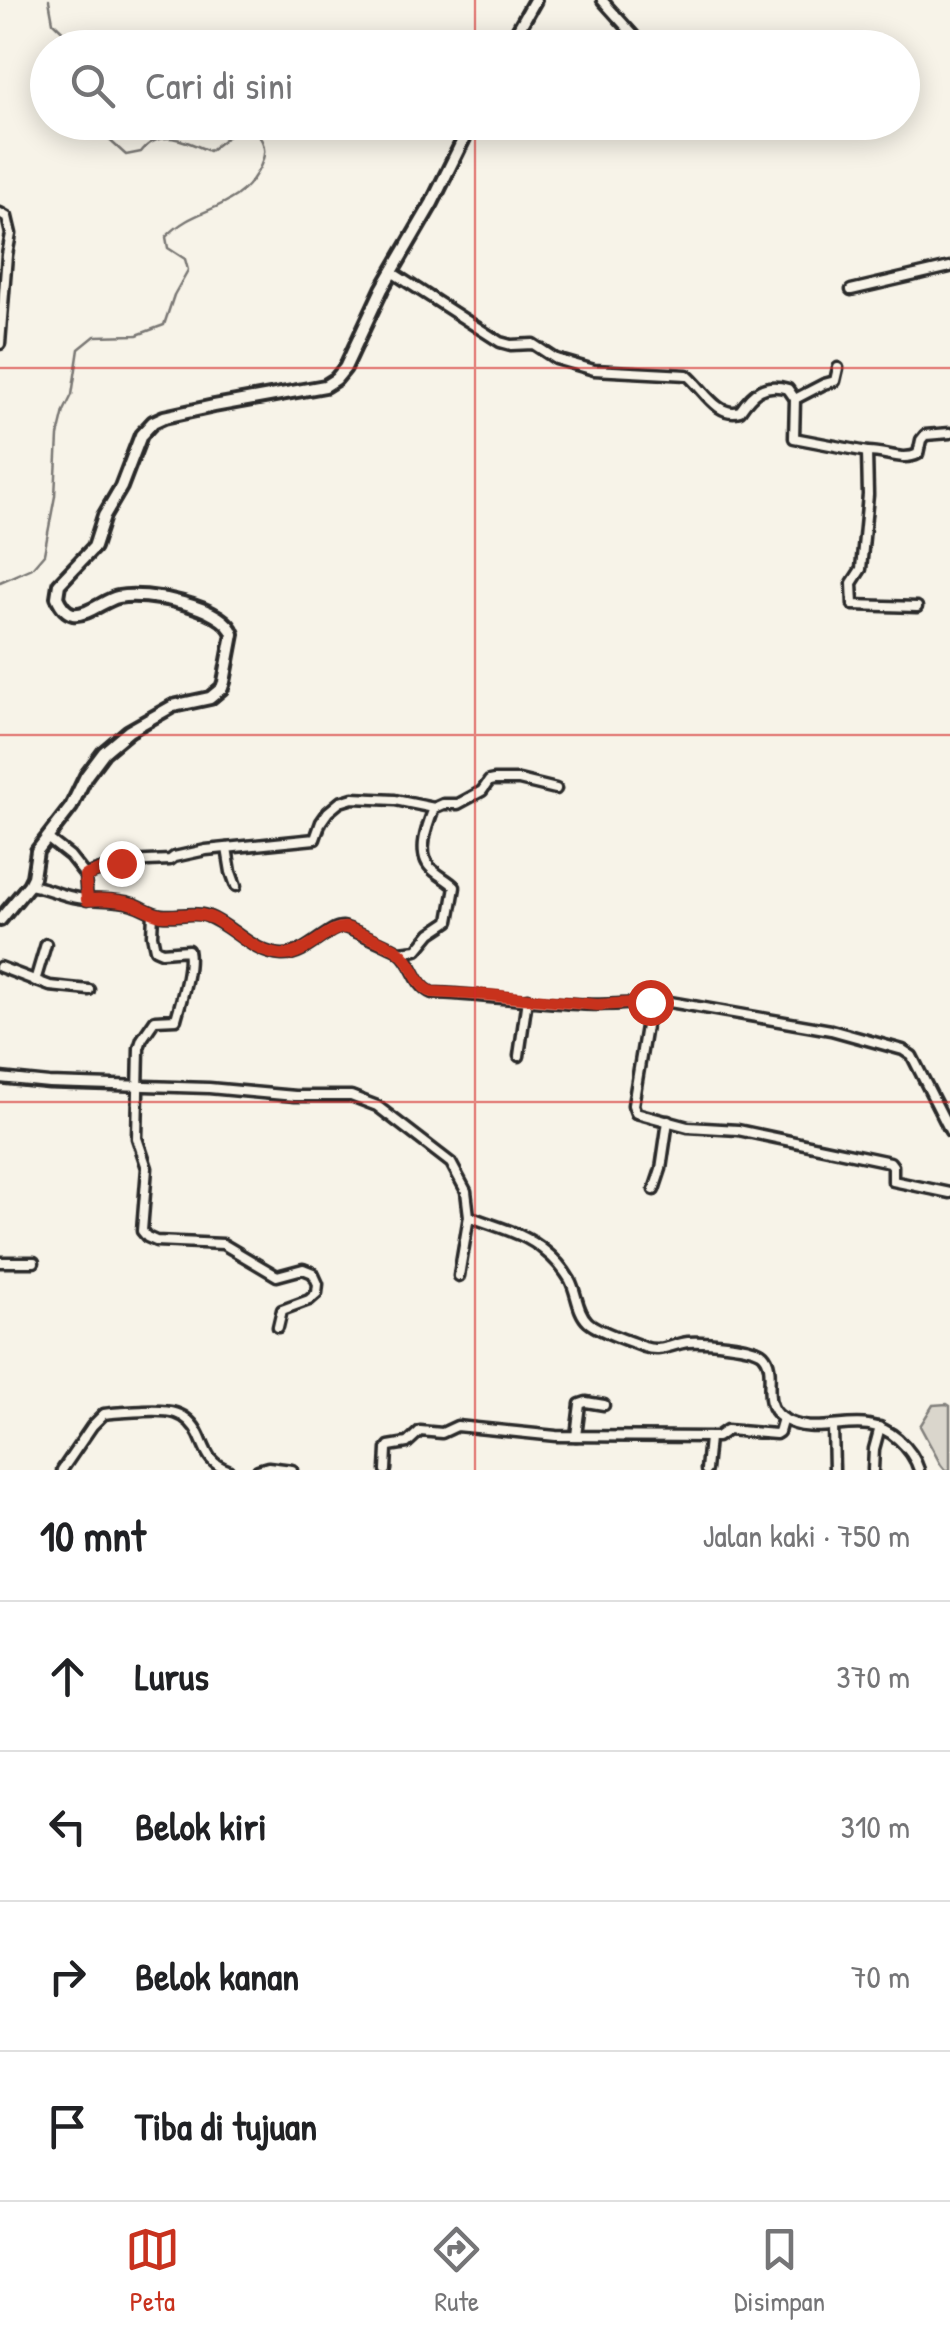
<!DOCTYPE html>
<html lang="id">
<head>
<meta charset="utf-8">
<style>
  :root { --surface:#fff; --page:#f6f6f6; --text:#202124; --muted:#757577; --line:#e0e0e0; --accent:#c8321e }
  body { margin:0; font-family:"Patrick Hand",sans-serif; background:var(--page); color:var(--text) }
  .stop { position:absolute; width:30px; height:30px; margin:-22px; border:8px solid #c8321e; border-radius:50%; background:#fff }
  .stop.end { background:#c8321e; border-color:#fff; box-shadow:0 2px 10px #0008 }
  .list { margin:0; padding:0; list-style:none }
  h2 { display:flex; justify-content:space-between; align-items:center; height:130px; margin:0; padding:0 40px; font-size:42px }
  h2 small { font-size:32px; font-weight:400; color:var(--muted) }
  .list li { display:grid; grid-template-columns:65px 1fr auto; gap:30px; align-items:center; box-sizing:border-box; height:150px; padding:0 40px; border-top:2px solid var(--line) }
  .list b { display:block; font-size:38px; white-space:nowrap }
  .list em { font-size:32px; font-style:normal; color:var(--muted) }
  .icon { flex:none; width:55px; height:55px; fill:none; stroke:currentColor; stroke-width:2; stroke-linecap:round; stroke-linejoin:round }
  .map { position:relative; flex:none; width:950px; height:1470px; overflow:hidden }
  .search { position:absolute; background:var(--surface); box-shadow:0 5px 25px #0003; left:30px; right:30px; top:30px; height:110px; display:flex; align-items:center; gap:25px; box-sizing:border-box; padding:0 35px; border-radius:55px; color:var(--muted); font-size:38px }
  .sheet { height:730px; background:var(--surface) }
  nav { display:flex; justify-content:space-around; align-items:center; box-sizing:border-box; height:140px; border-top:2px solid var(--line); background:var(--surface); font-size:28px; color:var(--muted) }
  nav a { display:grid; justify-items:center; gap:5px }
  nav .on { color:var(--accent) }
  .map>svg:first-child { display:block }
  .green { fill:#dad6cc; stroke:#82807c; stroke-width:2.5 }
  .lines { fill:none; stroke-linecap:round; stroke-linejoin:round }
  .stream { stroke:#7a7874; stroke-width:2.5 }
  .minor-casing { stroke:#2b2b2b; stroke-width:15 }
  .major-casing { stroke:#2b2b2b; stroke-width:18 }
  .minor { stroke:#f7f3e8; stroke-width:8 }
  .major { stroke:#f7f3e8; stroke-width:10 }
  .route { stroke:#c8321e; stroke-width:12 }
  .grid { fill:none; stroke:#d62828; stroke-width:2.5; stroke-opacity:0.55 }
</style>
</head>
<body>
<div class="map">
<svg width="950" height="1470" viewBox="0 0 950 1470">
  <rect width="100%" height="100%" fill="#f7f3e8"/>
  <filter id="ink" filterUnits="userSpaceOnUse"><feTurbulence type="fractalNoise" baseFrequency=".01" numOctaves="2"/><feDisplacementMap in="SourceGraphic" scale="20" xChannelSelector="R" yChannelSelector="G"/><feConvolveMatrix kernelMatrix="1 2 1 2 8 2 1 2 1" color-interpolation-filters="sRGB"/></filter>
  <g filter="url(#ink)">
    <polygon class="green" points="947,1404 950,1406 950,1470 945,1470 941,1465 920,1426 933,1405"/>
    <g class="lines">
      <g class="stream">
        <polyline points="49,0 53,22 80,48"/>
        <path d="M104,122L105,136L126,155L141,152C160,127 185,141 209,151L245,123"/>
        <path d="M0,582L32,568L44,554L55,496L58,436L64,411L72,395L79,349L95,336L137,335L164,325L174,295L188,270L185,259L168,248L166,237C189,213 211,213 236,196C250,186 271,159 262,141C259,134 252,128 246,122"/>
      </g>
      <defs>
        <g id="minor">
          <polyline points="602,0 638,40 640,48"/>
          <polyline points="0,213 7,217 11,234 7,255 0,344"/>
          <path d="M393,273L500,342L511,345L533,344L556,359L594,370L687,375C703,388 717,418 740,411C753,392 764,382 788,389L795,399L794,438L867,452"/>
          <polyline points="851,290 950,267"/>
          <polyline points="795,399 824,384 835,381 838,368"/>
          <path d="M917,607L853,605L852,583L861,569L868,495L867,452C884,451 902,462 918,454L921,440L925,435L950,433"/>
          <polyline points="47,838 70,856 85,875"/>
          <polyline points="227,848 231,872 236,886"/>
          <path d="M29,885C44,887 58,894 73,897C93,902 113,897 133,904C143,907 151,914 162,915C177,917 192,911 207,916C233,926 252,953 282,955C306,956 328,926 343,927C347,927 396,949 399,952C414,963 414,985 432,993C505,995 587,1013 658,1000L831,1030L903,1050L912,1056L950,1131"/>
          <polyline points="87,900 85,875 126,862 170,860 174,857 206,850 315,839 321,822 328,812 340,802 353,798 395,800 434,808 443,804 458,804 482,791 489,781 494,780 519,780 556,789"/>
          <path d="M153,913L152,935L155,949L162,952L188,950C192,968 181,1000 176,1019L155,1020L142,1039L139,1048L137,1138L147,1168L142,1231L147,1237L156,1241L223,1244L277,1276L303,1269L313,1273L318,1284L317,1293L309,1300L282,1310L278,1327"/>
          <path d="M400,952L417,950L431,933L449,921L455,887C448,879 436,875 429,866C417,851 428,824 434,808"/>
          <polyline points="0,967 50,986 89,990"/>
          <polyline points="35,981 46,944"/>
          <polyline points="650,1002 633,1105 636,1113 688,1127 738,1130 890,1162 893,1166 893,1181 950,1193"/>
          <polyline points="519,1056 527,999"/>
          <path d="M0,1078L49,1083L209,1088L295,1096H351L377,1106L451,1163L466,1191L469,1216C495,1227 524,1232 545,1251C554,1258 564,1270 570,1280C577,1293 577,1312 588,1322C599,1332 630,1341 644,1347C661,1353 672,1344 688,1342C703,1341 754,1345 763,1354C779,1370 758,1402 782,1418C820,1442 862,1406 898,1439C908,1448 915,1457 919,1470"/>
          <polyline points="654,1190 661,1169 668,1121"/>
          <polyline points="0,1262 34,1262"/>
          <polyline points="459,1276 469,1216"/>
          <polyline points="833,1426 834,1470"/>
          <polyline points="576,1436 580,1404 586,1402 604,1405"/>
          <path d="M62,1470L92,1426L104,1414C117,1412 130,1412 144,1411C168,1410 187,1410 199,1435C207,1452 208,1463 228,1470"/>
          <polyline points="258,1470 268,1467 292,1470"/>
          <polyline points="386,1470 387,1449 389,1446 407,1443 420,1431 442,1433 457,1426 556,1436 717,1437 727,1430 776,1434 779,1432 783,1418"/>
          <polyline points="706,1470 709,1438"/>
          <polyline points="873,1470 874,1449 880,1427"/>
        </g>
        <g id="major">
          <polyline points="508,48 535,0"/>
          <path d="M0,920L29,885L33,877L37,851L71,807L86,776L104,752L129,731L173,706L210,698L222,688L224,682L233,634C224,606 145,591 118,597C104,600 88,616 73,614C65,612 60,604 57,597L59,584L94,547L104,516L121,487L141,435L153,422L164,417L214,406L325,386L336,379L345,368L382,289L432,203L472,122"/>
        </g>
      </defs>
      <use href="#minor" class="minor-casing"/>
      <use href="#major" class="major-casing"/>
      <use href="#minor" class="minor"/>
      <use href="#major" class="major"/>
    </g>
  </g>
  <g class="lines" filter="url(#ink)">
    <path class="route" d="M121,863L85,876L87,900C102,899 118,899 133,904C143,907 150,913 161,915C179,917 196,910 214,919C236,931 255,953 281,955C307,957 331,921 350,929C362,934 391,945 399,952C414,963 415,985 432,992L488,995L597,1005L650,1002"/>
  </g>
  <path class="grid" d="M475,0V48M475,122V1470M0,368H950M0,735H950M0,1102H950"/>
</svg>
<div class="stop" style="left:650px;top:1002px"></div>
<div class="stop end" style="left:121px;top:863px"></div>
<div class="search"><svg class="icon" aria-label="search" viewBox="0 0 24 24"><circle cx="10" cy="10" r="6"/><path d="M15 15l6 6"/></svg>Cari di sini</div>
</div>
<section class="sheet">
<h2>10 mnt<small>Jalan kaki · 750 m</small></h2>
<ul class="list">
<li><svg class="icon" aria-label="ahead" viewBox="0 0 24 24"><path d="M12 20V5M6 11l6-6 6 6"/></svg><div><b>Lurus</b></div><em>370 m</em></li>
<li><svg class="icon" aria-label="left" viewBox="0 0 24 24"><path d="M17 20v-9H6M10 6l-5 5 5 5"/></svg><div><b>Belok kiri</b></div><em>310 m</em></li>
<li><svg class="icon" aria-label="right" viewBox="0 0 24 24"><path d="M7 20v-9h11M14 6l5 5-5 5"/></svg><div><b>Belok kanan</b></div><em>70 m</em></li>
<li><svg class="icon" aria-label="arrive" viewBox="0 0 24 24"><path d="M6 21V4h12l-3 4 3 4H6"/></svg><div><b>Tiba di tujuan</b></div></li>
</ul>
</section>
<nav>
<a class="on"><svg class="icon" aria-label="map" viewBox="0 0 24 24"><path d="M3 6l6-2 6 2 6-2v14l-6 2-6-2-6 2zM9 4v14M15 6v14"/></svg>Peta</a>
<a><svg class="icon" aria-label="directions" viewBox="0 0 24 24"><path d="M12 3l9 9-9 9-9-9zM9 14v-3h6M13 9l2 2-2 2"/></svg>Rute</a>
<a><svg class="icon" aria-label="saved" viewBox="0 0 24 24"><path d="M7 4h10v16l-5-4-5 4z"/></svg>Disimpan</a>
</nav>
</body>
</html>
